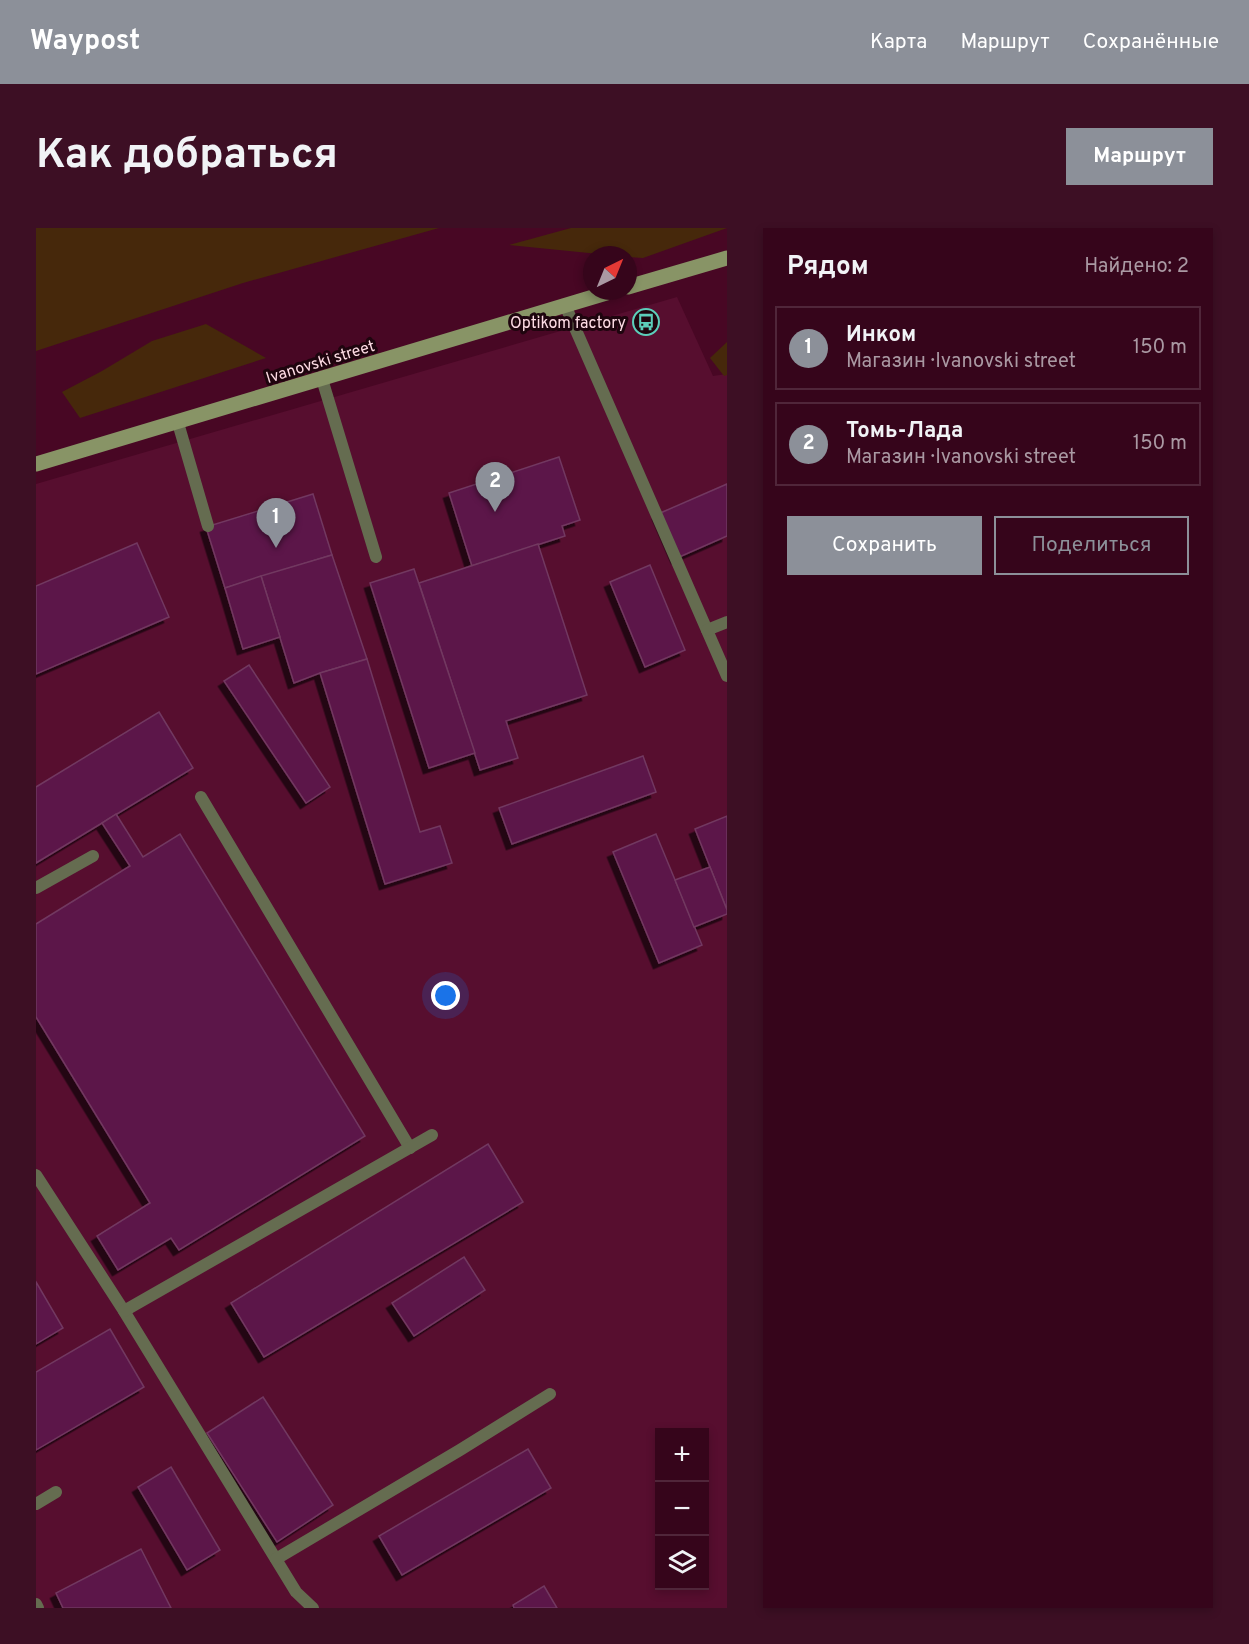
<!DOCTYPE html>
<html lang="ru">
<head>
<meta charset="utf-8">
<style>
  :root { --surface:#36051b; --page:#3d0f24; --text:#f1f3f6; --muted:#aa99a3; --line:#50263a; --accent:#8c9099 }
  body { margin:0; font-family:Overpass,sans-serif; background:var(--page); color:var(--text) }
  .controls { position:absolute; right:18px; bottom:18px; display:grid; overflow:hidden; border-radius:0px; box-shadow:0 3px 9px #0003 }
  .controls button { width:54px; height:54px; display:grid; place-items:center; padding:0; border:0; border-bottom:2px solid var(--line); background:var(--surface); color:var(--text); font:30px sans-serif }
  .compass { position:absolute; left:547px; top:18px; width:54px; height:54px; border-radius:50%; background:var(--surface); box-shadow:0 3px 9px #0003; rotate:43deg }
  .you { position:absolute; left:410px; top:768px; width:21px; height:21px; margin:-15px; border:4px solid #fff; border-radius:50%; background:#1a73e8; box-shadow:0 0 0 9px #1a73e833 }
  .badge { display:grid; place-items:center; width:39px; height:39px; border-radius:50%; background:var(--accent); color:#fff; font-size:20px; font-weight:700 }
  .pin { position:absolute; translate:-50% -50px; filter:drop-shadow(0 2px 3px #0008) }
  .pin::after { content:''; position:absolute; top:32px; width:21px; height:18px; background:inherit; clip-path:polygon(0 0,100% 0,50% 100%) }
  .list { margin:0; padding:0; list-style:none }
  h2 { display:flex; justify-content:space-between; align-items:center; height:78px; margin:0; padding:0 24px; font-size:26px }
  h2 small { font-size:20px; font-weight:400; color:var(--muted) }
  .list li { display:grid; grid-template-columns:39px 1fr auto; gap:18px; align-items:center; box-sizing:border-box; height:84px; margin:0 12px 12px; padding:0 12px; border:2px solid var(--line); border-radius:0px }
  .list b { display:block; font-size:22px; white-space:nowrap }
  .list p { margin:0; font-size:20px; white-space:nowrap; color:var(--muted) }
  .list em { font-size:20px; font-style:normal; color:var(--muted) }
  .actions { display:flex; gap:12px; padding:18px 24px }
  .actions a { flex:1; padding:14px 0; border:2px solid var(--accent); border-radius:0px; text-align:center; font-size:21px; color:var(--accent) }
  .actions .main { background:var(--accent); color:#fff }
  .icon { flex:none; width:33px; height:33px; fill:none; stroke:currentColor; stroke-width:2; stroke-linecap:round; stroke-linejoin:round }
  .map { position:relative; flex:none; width:691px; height:1380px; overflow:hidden; border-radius:0px }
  header { display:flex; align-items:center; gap:36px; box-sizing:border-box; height:84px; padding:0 30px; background:var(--accent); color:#fff }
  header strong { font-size:28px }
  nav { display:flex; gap:33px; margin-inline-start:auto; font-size:21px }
  .intro { display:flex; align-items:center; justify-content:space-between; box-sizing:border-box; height:144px; padding:0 36px }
  h1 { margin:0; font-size:42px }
  .button { padding:15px 27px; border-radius:0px; background:var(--accent); color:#fff; font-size:21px; font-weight:700 }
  main { display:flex; gap:36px; padding:0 36px }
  aside { flex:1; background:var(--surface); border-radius:0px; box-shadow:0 3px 9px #0003 }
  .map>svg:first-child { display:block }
  .built { fill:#570e2f; fill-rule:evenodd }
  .green { fill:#46280b }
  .building { fill:#5b174a; stroke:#723860; stroke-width:1.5; filter:url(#shadow) }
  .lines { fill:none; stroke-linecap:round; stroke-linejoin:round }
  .lane { stroke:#656c50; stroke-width:12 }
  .secondary { stroke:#889466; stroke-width:15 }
  .labels { text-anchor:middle; stroke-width:6; stroke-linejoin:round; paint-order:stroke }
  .poi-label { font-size:16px; fill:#fedce5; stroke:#1e050e; text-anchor:end }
  .street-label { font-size:16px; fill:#fedce5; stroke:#1e050e }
</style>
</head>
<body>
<header>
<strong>Waypost</strong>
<nav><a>Карта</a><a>Маршрут</a><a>Сохранённые</a></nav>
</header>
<div class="intro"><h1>Как добраться</h1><a class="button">Маршрут</a></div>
<main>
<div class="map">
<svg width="691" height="1380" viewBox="0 0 691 1380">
  <defs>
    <filter id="shadow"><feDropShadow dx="-5.5" dy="5.5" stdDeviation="0" flood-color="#0009"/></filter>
  </defs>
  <rect width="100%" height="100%" fill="#480724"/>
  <path class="built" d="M641,69L677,148L691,146V1380H0V256ZM624,1204H668V1358H624Z"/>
  <g class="green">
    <polygon points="0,0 403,0 207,55 0,123"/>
    <polygon points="535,0 691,0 607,30 592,29 592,27 573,27 473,17"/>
    <polygon points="170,96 230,130 44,190 26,164 66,143 116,113"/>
    <polygon points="691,114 691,147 688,148 674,130"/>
  </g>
  <g class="building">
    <polygon points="523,229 544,292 526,298 529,308 436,338 413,265"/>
    <polygon points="691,256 691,308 641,330 622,286"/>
    <polygon points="277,266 296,327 189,360 170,299"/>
    <polygon points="101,315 133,389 0,446 0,358"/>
    <polygon points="502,316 551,467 470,493 482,530 444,542 383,355"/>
    <polygon points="296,327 331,431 284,445 258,455 225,348"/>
    <polygon points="614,337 649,422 609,439 574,354"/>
    <polygon points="378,341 439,525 393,540 334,355"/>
    <polygon points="225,348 244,409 207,421 189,360"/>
    <polygon points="331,431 384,604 404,598 416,635 349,656 284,445"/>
    <polygon points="213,437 294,559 270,575 188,453"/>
    <polygon points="123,484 157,540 0,635 0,559"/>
    <polygon points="607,528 620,564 476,616 463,580"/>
    <polygon points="80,586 107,629 144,606 329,908 143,1022 135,1010 82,1042 61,1008 114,975 0,789 0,696 94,638 66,595"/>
    <polygon points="691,588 691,682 659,601"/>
    <polygon points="620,606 666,717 623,735 577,624"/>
    <polygon points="674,639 691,682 691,686 658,699 639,652"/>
    <polygon points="452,916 487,974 228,1129 195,1075"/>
    <polygon points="428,1029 449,1062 378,1108 356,1075"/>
    <polygon points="0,1054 27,1100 0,1116"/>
    <polygon points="74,1101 108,1159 0,1222 0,1144"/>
    <polygon points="227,1169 297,1277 241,1314 171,1205"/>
    <polygon points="492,1221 515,1260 366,1347 343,1308"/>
    <polygon points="135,1239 184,1322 151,1342 102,1259"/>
    <polygon points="105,1321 135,1380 27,1380 20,1365"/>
    <polygon points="508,1358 521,1380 478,1380 477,1377"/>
  </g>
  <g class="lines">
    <g class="lane">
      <polyline points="529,77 691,448"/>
      <polyline points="286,151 340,329"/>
      <polyline points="142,195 172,298"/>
      <polyline points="671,402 691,394"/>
      <polyline points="165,569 374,920"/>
      <polyline points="0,660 57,628"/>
      <polyline points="0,947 88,1083 260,1364 277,1380"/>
      <polyline points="88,1083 396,907"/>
      <polyline points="0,1276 20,1264"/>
      <polyline points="240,1331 424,1222 514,1166"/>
      <polyline points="0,1376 2,1380"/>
    </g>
    <g class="secondary">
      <polyline points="592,59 691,30"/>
      <polyline points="0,236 577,63"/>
    </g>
  </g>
  <defs>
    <symbol id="bus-ring" viewBox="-11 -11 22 22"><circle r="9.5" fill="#1e050e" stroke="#5cceba" stroke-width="1.5"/><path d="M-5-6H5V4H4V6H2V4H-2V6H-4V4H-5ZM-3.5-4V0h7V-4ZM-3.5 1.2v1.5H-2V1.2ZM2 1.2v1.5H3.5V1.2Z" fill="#5cceba"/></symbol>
  </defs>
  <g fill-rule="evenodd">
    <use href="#bus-ring" x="595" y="79" width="30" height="30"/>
  </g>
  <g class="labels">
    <g class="poi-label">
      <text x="590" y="100">Optikom factory</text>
    </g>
    <g class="street-label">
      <text transform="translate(284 133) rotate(-17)" y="6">Ivanovski street</text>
    </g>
  </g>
</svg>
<div class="controls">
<button>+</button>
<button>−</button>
<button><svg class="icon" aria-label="layers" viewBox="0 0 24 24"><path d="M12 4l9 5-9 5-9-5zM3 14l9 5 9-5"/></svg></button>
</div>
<svg class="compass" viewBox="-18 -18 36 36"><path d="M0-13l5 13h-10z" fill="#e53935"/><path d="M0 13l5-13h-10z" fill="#aa99a3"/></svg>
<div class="you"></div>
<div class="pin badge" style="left:240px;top:320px">1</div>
<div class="pin badge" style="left:459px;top:284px">2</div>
</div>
<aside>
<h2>Рядом<small>Найдено: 2</small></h2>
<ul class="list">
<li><span class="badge">1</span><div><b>Инком</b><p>Магазин · Ivanovski street</p></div><em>150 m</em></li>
<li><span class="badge">2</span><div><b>Томь-Лада</b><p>Магазин · Ivanovski street</p></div><em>150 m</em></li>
</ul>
<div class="actions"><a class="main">Сохранить</a><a>Поделиться</a></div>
</aside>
</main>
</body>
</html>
